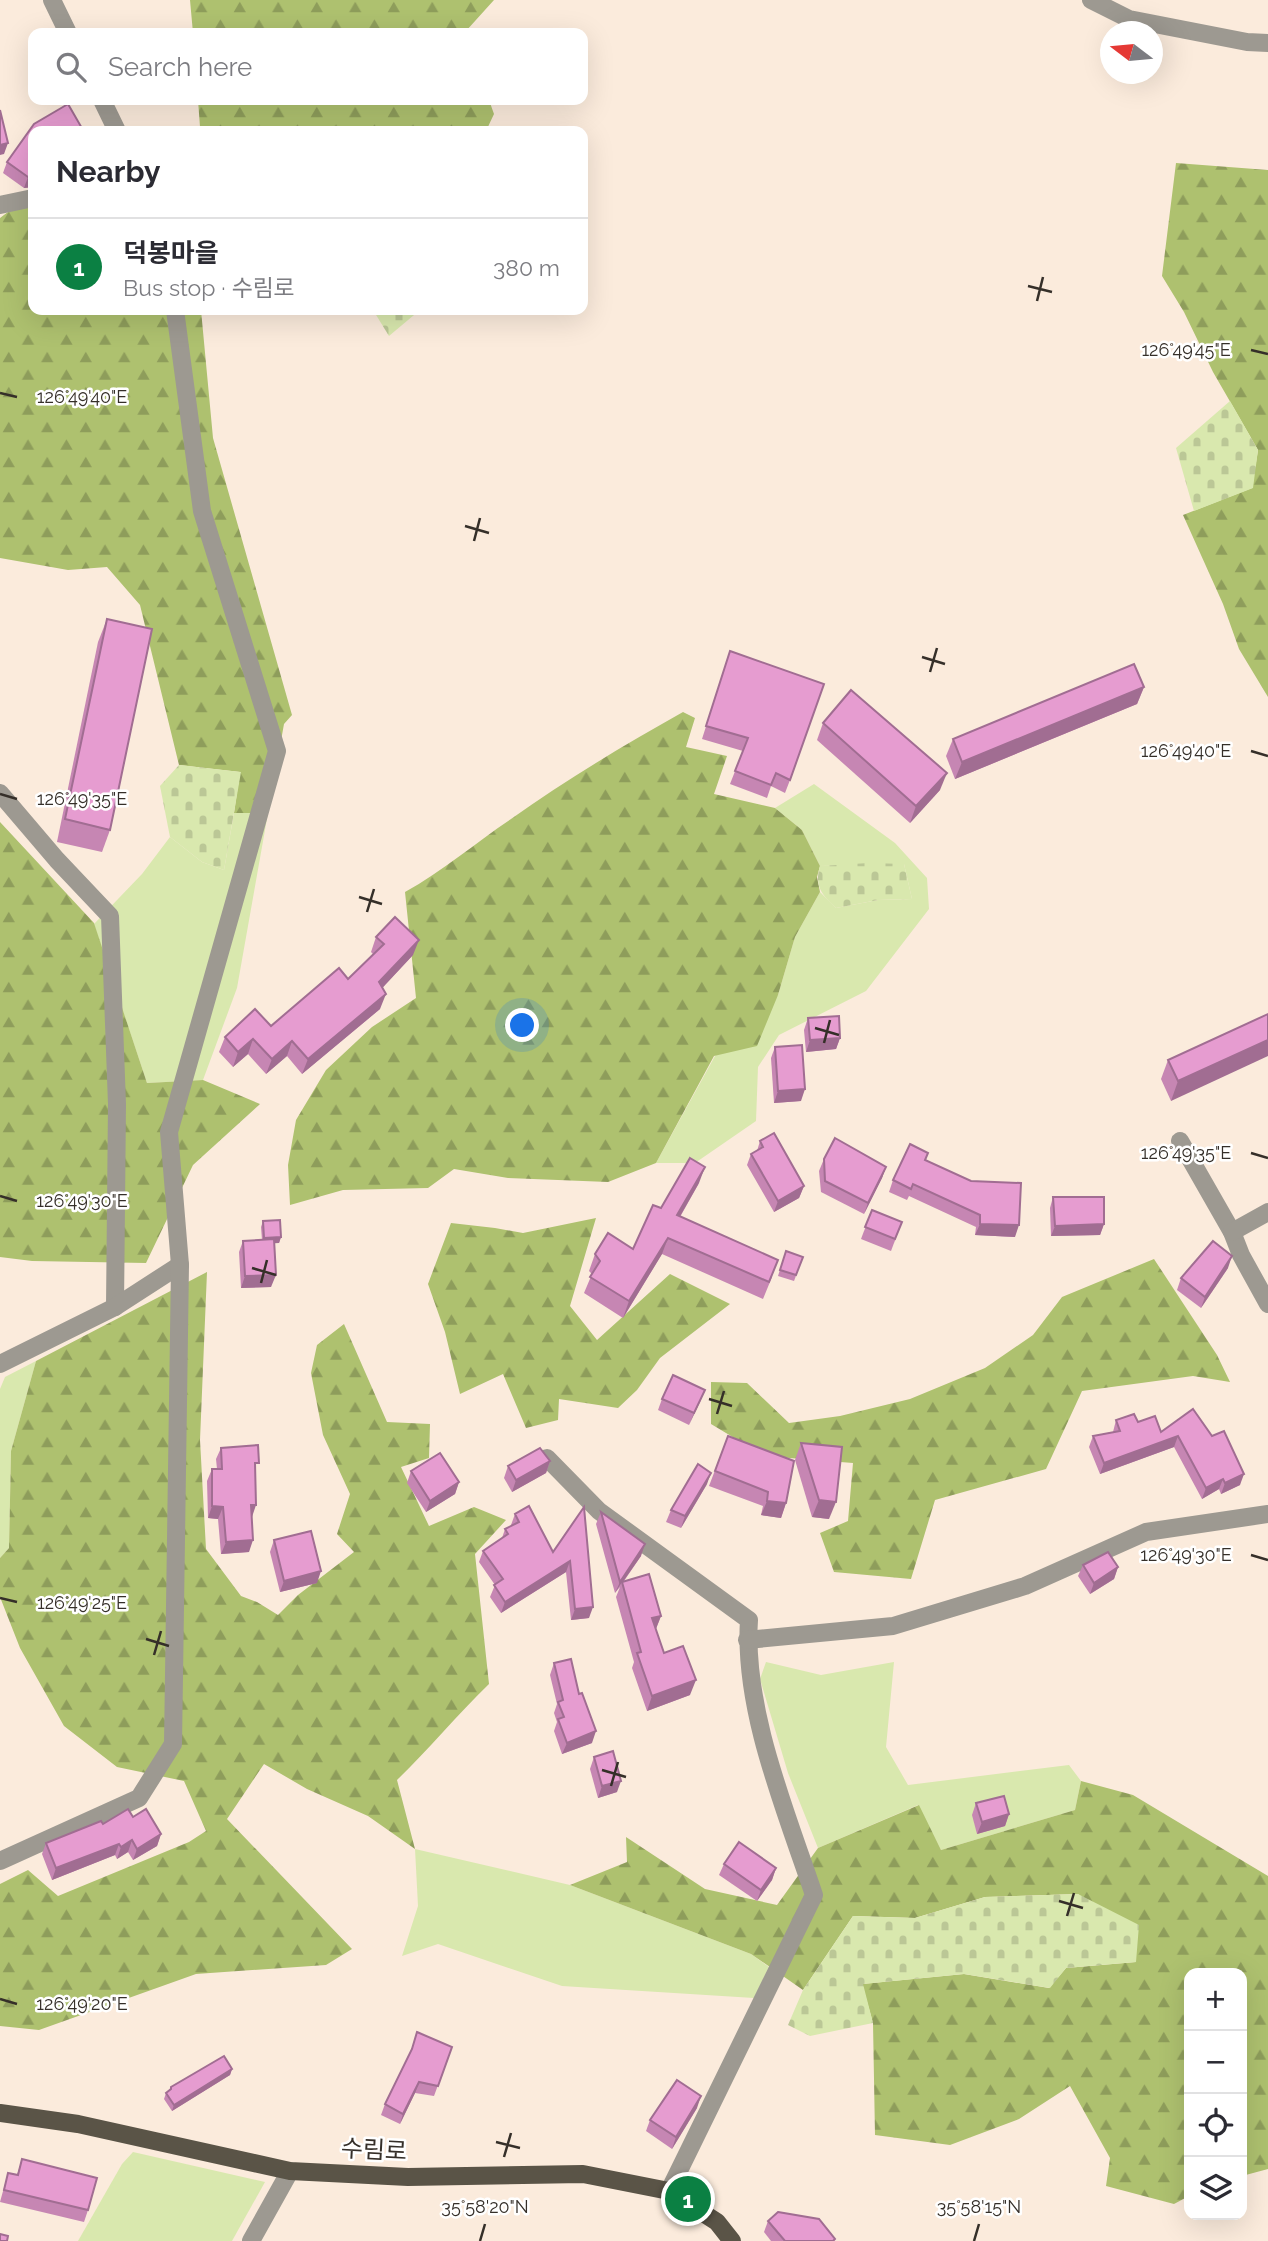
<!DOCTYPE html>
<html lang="en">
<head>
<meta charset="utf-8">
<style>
  :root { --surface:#fff; --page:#f7f7f7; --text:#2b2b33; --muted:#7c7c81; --line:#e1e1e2; --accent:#0b8043 }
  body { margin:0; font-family:Raleway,"Noto Sans KR",sans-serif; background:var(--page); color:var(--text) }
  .controls { position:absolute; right:21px; bottom:21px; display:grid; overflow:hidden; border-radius:14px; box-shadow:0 7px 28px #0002 }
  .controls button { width:63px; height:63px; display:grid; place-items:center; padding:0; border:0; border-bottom:2px solid var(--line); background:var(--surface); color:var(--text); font:35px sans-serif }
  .compass { position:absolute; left:1100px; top:21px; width:63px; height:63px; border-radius:50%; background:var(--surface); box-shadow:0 7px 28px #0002; rotate:286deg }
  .you { position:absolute; left:523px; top:1026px; width:24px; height:24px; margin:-18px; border:5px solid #fff; border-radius:50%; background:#1a73e8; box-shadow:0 0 0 10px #1a73e833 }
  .badge { display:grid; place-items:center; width:46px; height:46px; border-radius:50%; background:var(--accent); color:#fff; font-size:23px; font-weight:700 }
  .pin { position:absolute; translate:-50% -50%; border:4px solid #fff; box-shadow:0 2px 7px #0006 }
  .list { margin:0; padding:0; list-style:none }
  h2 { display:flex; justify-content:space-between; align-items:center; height:91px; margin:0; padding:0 28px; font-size:30px }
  h2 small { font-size:23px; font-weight:400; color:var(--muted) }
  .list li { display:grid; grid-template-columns:46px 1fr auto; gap:21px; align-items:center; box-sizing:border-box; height:98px; padding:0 28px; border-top:2px solid var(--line) }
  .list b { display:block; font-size:26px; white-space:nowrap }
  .list p { margin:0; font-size:23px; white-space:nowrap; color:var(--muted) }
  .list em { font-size:23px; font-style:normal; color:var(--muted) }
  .icon { flex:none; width:38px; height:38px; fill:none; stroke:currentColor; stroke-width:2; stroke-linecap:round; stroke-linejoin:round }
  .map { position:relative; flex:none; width:1268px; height:2241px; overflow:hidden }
  .search { position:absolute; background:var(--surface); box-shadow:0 7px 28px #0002; left:28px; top:28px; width:560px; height:77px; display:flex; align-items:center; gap:18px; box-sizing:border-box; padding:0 24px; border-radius:14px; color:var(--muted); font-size:26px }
  .panel { position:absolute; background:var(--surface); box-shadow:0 7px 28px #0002; left:28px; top:126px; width:560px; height:189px; border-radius:14px }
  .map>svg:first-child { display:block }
  .green { fill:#d9e8ae }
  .forest { fill:url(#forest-firs) }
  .cemetery { fill:url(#cemetery-stones) }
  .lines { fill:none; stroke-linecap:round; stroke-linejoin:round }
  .minor { stroke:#9d9991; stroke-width:18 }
  .major { stroke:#5a5447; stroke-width:18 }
  .wall { fill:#c686b3 }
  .shaded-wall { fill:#a16d92 }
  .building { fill:#e69cd0; stroke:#a16d92; stroke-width:2 }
  .ticks { fill:none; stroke:#352f29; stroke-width:2.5 }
  .labels { text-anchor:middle; stroke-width:5; stroke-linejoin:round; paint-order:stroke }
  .street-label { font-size:24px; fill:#352f29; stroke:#fff }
  .ticks-label { font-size:18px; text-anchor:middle; fill:#352f29; stroke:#fff; stroke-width:5; stroke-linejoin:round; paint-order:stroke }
</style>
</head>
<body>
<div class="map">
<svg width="1268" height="2241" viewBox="0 0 1268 2241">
  <defs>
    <pattern id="forest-firs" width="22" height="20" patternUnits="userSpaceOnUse" patternTransform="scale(1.75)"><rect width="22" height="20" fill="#aec16f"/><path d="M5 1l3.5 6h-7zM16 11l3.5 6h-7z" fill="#8e9d5b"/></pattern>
    <pattern id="cemetery-stones" width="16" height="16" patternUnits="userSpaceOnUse" patternTransform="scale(1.75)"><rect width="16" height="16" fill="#d9e8ae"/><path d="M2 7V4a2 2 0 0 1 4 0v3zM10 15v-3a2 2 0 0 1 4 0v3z" fill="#bbc796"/></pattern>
  </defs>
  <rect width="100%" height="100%" fill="#fbebdc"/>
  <g class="green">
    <polygon points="814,784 895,843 927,878 929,909 866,991 779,1035 758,1067 756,1121 695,1163 656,1163 715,1056 778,995 795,937 820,892 836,908 878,900 912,899 904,864 820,866 802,830 775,808"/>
    <polygon points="234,813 268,813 237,988 203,1080 147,1083 94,924 142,874 170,837 202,862 224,870"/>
    <polygon points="36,1361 11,1451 9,1548 0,1558 0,1389 5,1377"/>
    <polygon points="766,1662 821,1675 894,1662 886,1747 908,1785 1069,1765 1081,1781 1075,1810 941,1850 918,1805 818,1848 788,1773 760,1679"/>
    <polygon points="415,1849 570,1885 751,1954 769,1967 754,1998 562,1986 438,1944 402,1956 418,1906"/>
    <polygon points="133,2152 265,2182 232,2241 78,2241 122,2164"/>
  </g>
  <g class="forest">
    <polygon points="190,0 494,0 466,31 466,33 193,33"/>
    <polygon points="198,100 489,100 494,114 486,131 186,131 200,127"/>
    <polygon points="1176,163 1268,170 1268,697 1239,649 1223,604 1183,515 1252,488 1258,450 1213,372 1184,312 1162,276"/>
    <polygon points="33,193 33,310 201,310 213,438 292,715 284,724 268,813 234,813 240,772 179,765 140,605 107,567 68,570 0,558 0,218"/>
    <path d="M683,712L695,718L686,747L727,756L714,794L775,808L802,830L820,866L817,877L820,892L795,937L778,995L757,1046L714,1056L656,1163L608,1182L508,1178L454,1169L428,1188L343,1190L290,1205L288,1165L296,1120L326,1070L372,1027L416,998L405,892C443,871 475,843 511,819C566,780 624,745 683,712Z"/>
    <polygon points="0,822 94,923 147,1083 203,1080 260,1104 193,1165 146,1263 32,1261 0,1257"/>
    <polygon points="596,1218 570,1306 597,1340 670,1274 730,1304 660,1358 637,1390 618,1408 559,1399 558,1420 526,1428 503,1374 460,1394 445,1332 428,1284 451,1223 495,1228 523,1233"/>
    <polygon points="1154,1259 1217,1355 1230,1382 1193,1376 1082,1391 1046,1469 935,1500 911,1579 834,1572 820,1533 848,1521 853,1463 777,1457 756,1451 711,1424 711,1382 747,1383 789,1423 840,1416 910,1399 985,1368 1033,1335 1062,1297"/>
    <path d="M207,1272L200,1440L206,1549L241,1596L257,1602L278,1615L298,1595L354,1552L337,1534L350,1494L323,1435L311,1373L317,1345L344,1324L387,1422L430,1424L429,1458L401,1467L429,1526L474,1507L506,1520L475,1554L489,1684C457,1715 429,1749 397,1780L415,1849L368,1816L307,1789L264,1764L227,1819L352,1949L326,1965L196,1974L39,2030L0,2026V1884L28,1870L58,1896L189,1842L206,1831L184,1781L117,1767L64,1726L20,1648L0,1597V1558L9,1548L11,1451L36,1361Z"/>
    <polygon points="1081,1781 1133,1795 1268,1876 1268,2169 1242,2176 1242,1973 1189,1973 1189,2196 1174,2204 1106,2186 1110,2158 1070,2086 1019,2119 950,2145 875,2135 873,2023 862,1984 964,1974 1049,1988 1066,1968 1136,1962 1078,1894 985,1897 915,1918 853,1916 803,1990 751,1954 570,1885 627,1862 626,1837 705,1889 777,1905 818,1848 919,1805 941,1850 1075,1810"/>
  </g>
  <g class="cemetery">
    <polygon points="373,310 420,310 389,336"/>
    <polygon points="1230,401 1258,450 1253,488 1194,511 1176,448"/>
    <polygon points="179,765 241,772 224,870 202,862 170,837 160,786"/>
    <path d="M869,863L904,864L912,899L878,900L836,908C822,895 814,886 820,866Z"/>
    <polygon points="1078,1894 1139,1925 1136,1962 1066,1968 1050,1988 964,1974 863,1984 873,2023 810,2036 788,2025 803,1990 853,1916 915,1918 985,1897"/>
  </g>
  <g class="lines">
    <g class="minor">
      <polyline points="52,0 68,33"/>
      <polyline points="1091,0 1129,19 1247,42 1268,43"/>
      <polyline points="102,100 117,131"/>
      <polyline points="0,205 33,198"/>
      <polyline points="0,793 57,860 110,916 117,1104 115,1307"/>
      <polyline points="1180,1141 1232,1232 1241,1255 1268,1304"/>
      <polyline points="1232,1232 1268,1212"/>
      <polyline points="0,1364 115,1307 180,1265"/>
      <path d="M547,1458L599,1511L749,1620C743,1710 786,1811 814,1895L669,2191"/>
      <polyline points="747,1640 893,1626 1025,1586 1146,1532 1268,1514"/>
      <polyline points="0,1861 139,1798 173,1744 180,1265 169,1132 277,751 202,511 175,310"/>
      <polyline points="251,2241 290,2171"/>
    </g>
    <polyline class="major" points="0,2113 78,2124 290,2171 408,2177 583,2174 669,2191 717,2222 732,2241"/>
  </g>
  <g class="wall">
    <polygon points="33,131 33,187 24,188 3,173 7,162"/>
    <polygon points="107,619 110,830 102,852 57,842 98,642"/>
    <polygon points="730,651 790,780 785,793 771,786 767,798 730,784 743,751 702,739"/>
    <polygon points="1144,687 1137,704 955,779 946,756 953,739"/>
    <polygon points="823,723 940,790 910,823 817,740"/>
    <polygon points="376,937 413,955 382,988 380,1009 302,1074 287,1056 266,1074 248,1054 233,1067 219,1052 225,1037 271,1026 348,979 373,954 371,952"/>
    <polygon points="1268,1014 1171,1101 1161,1079 1168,1060"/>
    <polygon points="808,1018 840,1038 836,1049 806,1052 804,1030"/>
    <polygon points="775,1047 801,1101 774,1103 771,1058"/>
    <polygon points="760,1141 804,1186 799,1198 774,1212 747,1165 751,1154 757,1151"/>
    <polygon points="824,1159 886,1167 882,1178 864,1214 821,1192 819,1171"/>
    <polygon points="925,1160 1015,1237 975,1235 976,1227 909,1196 907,1200 889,1192 893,1180"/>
    <polygon points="699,1183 680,1217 772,1277 763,1299 662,1254 623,1318 584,1293 592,1274 589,1271 595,1254 633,1249 661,1208"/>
    <polygon points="1053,1197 1104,1224 1100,1235 1051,1236 1050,1208"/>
    <polygon points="872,1210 902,1222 891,1251 861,1239"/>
    <polygon points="263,1221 281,1237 279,1243 274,1243 271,1287 241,1288 239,1252 243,1241 262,1240 261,1227"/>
    <polygon points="786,1251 803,1257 794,1281 778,1276"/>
    <polygon points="1228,1268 1201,1308 1177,1290 1181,1278"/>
    <polygon points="705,1390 689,1425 658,1410 662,1399"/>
    <polygon points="1193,1409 1240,1485 1221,1494 1219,1489 1202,1499 1174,1447 1100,1474 1089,1447 1093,1436 1113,1432 1116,1420 1138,1422 1161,1432"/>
    <polygon points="728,1436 786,1503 781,1518 761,1515 763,1506 709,1486"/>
    <polygon points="801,1443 829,1519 812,1517 795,1460"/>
    <polygon points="221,1448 255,1472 249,1552 221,1554 218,1519 208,1518 207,1481 212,1469 217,1469 216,1459"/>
    <polygon points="550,1461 546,1473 512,1492 504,1478 508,1466"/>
    <polygon points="411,1471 459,1482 455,1494 426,1512 407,1483"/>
    <polygon points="707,1484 681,1528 666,1522 671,1510"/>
    <polygon points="584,1507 589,1618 571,1620 566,1572 501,1613 490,1597 495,1585 479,1562 483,1551 502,1538 505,1529 511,1526 511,1525 515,1514 553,1552"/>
    <polygon points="601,1512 641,1556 624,1581 661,1616 656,1629 664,1653 690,1695 647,1711 632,1668 634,1662 616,1597 620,1587 615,1593 596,1524"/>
    <polygon points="274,1540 317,1583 280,1592 270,1552"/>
    <polygon points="1083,1565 1118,1567 1114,1579 1090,1594 1078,1576"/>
    <polygon points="554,1663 592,1743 562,1754 554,1731 557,1722 554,1713 557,1704 550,1675"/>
    <polygon points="594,1757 617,1792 598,1798 590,1769"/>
    <polygon points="976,1803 1009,1814 1005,1826 977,1834 972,1815"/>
    <polygon points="133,1817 161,1834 157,1846 133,1860 128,1852 117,1859 115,1855 52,1880 42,1854 46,1843 103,1824"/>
    <polygon points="724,1864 776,1868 772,1880 757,1901 719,1875"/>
    <polygon points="452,2047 434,2096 415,2093 400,2124 381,2115 385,2104"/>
    <polygon points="232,2069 230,2075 172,2111 164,2099 166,2093 169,2090 171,2087"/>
    <polygon points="697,2108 672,2149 646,2131 650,2120"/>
    <polygon points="22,2159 88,2210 84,2222 0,2202 8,2173 17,2175"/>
    <polygon points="768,2221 835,2241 771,2241 764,2232"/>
  </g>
  <g class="shaded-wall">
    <polygon points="8,143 4,154 0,155 0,145"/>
    <polygon points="33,176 33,187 24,188 28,177"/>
    <polygon points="1144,687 1137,704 955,779 962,762"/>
    <polygon points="947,773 940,790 910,823 916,806"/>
    <polygon points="419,940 413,955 373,998 379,982"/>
    <polygon points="386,994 380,1009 302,1074 308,1059"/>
    <polygon points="840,1038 836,1049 806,1052 810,1040"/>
    <polygon points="253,1039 248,1054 233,1067 238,1052"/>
    <polygon points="1268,1040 1268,1056 1171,1101 1178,1081"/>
    <polygon points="292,1041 287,1056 266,1074 272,1059"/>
    <polygon points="805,1089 801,1101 774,1103 778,1091"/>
    <polygon points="705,1167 699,1183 671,1232 677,1215"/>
    <polygon points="886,1167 882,1178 864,1214 868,1203"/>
    <polygon points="804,1186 799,1198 774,1212 778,1201"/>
    <polygon points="980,1224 1019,1225 1015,1237 975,1235"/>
    <polygon points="1104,1224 1100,1235 1051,1236 1055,1226"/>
    <polygon points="281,1237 279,1243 262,1244 264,1238"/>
    <polygon points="668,1238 662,1254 623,1318 629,1301"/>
    <polygon points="1232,1256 1228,1268 1201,1308 1205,1297"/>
    <polygon points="276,1275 271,1287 241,1288 245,1276"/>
    <polygon points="705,1390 700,1402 689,1425 694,1413"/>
    <polygon points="1178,1436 1174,1447 1100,1474 1104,1463"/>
    <polygon points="550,1461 546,1473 512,1492 516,1480"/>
    <polygon points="711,1473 707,1484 681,1528 685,1516"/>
    <polygon points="1244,1474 1240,1485 1221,1494 1225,1483"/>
    <polygon points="1223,1479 1219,1489 1202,1499 1206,1488"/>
    <polygon points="459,1482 455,1494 426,1512 430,1501"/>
    <polygon points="819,1500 836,1502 829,1519 812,1517"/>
    <polygon points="767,1501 786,1503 781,1518 761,1515"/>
    <polygon points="251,1505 256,1505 252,1517"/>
    <polygon points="212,1506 223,1507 218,1519 208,1518"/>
    <polygon points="253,1540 249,1552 221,1554 226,1542"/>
    <polygon points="645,1544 641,1556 622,1583 622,1582 615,1593 620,1582"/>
    <polygon points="570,1561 566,1572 501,1613 505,1602"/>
    <polygon points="1118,1567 1114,1579 1090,1594 1094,1583"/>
    <polygon points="321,1571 317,1583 280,1592 284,1581"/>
    <polygon points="593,1607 589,1618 571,1620 575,1609"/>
    <polygon points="661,1616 655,1631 652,1618"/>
    <polygon points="696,1680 690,1695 647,1711 652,1696"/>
    <polygon points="596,1731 592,1743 562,1754 567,1743"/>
    <polygon points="621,1781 617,1792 598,1798 602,1786"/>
    <polygon points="1009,1814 1005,1826 977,1834 982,1822"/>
    <polygon points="161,1834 157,1846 133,1860 137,1849"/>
    <polygon points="132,1840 128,1852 117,1859 121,1847"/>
    <polygon points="119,1844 115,1855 52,1880 56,1868"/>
    <polygon points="776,1868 772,1880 757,1901 761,1890"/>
    <polygon points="232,2069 230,2075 172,2111 174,2105"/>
    <polygon points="419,2082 415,2093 400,2124 403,2114"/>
    <polygon points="701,2096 697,2108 672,2149 676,2137"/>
  </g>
  <g class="building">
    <polygon points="68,104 83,130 82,131 33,131 33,176 28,177 7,162 34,124"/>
    <polygon points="0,110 8,143 0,145"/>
    <polygon points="107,619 152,629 110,830 65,819"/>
    <polygon points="730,651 824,684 790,780 776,773 771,785 735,771 748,738 706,726"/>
    <polygon points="1134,664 1144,687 962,762 953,739"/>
    <polygon points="851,690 947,773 916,806 823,723"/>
    <polygon points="395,917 419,940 379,982 386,994 308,1059 292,1041 272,1059 253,1039 238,1052 225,1037 255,1009 271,1026 339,968 348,979 384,944 376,937"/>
    <polygon points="1268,1014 1268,1040 1178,1081 1168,1060"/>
    <polygon points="839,1016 840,1038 810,1040 808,1018"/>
    <polygon points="802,1045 805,1089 778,1091 775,1047"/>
    <polygon points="774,1133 804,1186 778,1201 751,1154 763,1147 760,1141"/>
    <polygon points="835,1138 886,1167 868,1203 825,1181 824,1159"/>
    <polygon points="910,1144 928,1153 925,1160 971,1181 1021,1183 1019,1225 980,1224 980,1215 913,1184 911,1189 893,1180"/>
    <polygon points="690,1158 705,1167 677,1215 778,1260 769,1282 668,1238 629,1301 590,1277 600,1261 595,1254 608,1233 633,1249 653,1205 661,1208"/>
    <polygon points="1053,1197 1104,1197 1104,1224 1055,1226"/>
    <polygon points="872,1210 902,1222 895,1239 865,1227"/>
    <polygon points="280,1220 281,1237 264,1238 263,1221"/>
    <polygon points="274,1239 276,1275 245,1276 243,1241"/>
    <polygon points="1213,1241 1232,1256 1205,1297 1181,1278"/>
    <polygon points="786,1251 803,1257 796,1275 780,1270"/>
    <polygon points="673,1375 705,1390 694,1413 662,1399"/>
    <polygon points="1193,1409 1212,1436 1224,1431 1244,1474 1225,1483 1223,1479 1206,1488 1178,1436 1104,1463 1093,1436 1120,1431 1116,1420 1134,1414 1138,1422 1155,1416 1161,1432"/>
    <polygon points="728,1436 794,1461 786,1503 767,1501 768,1492 715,1471"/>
    <polygon points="801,1443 842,1447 836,1502 819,1500"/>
    <polygon points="258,1445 259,1463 255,1463 256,1505 251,1505 253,1540 226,1542 223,1507 212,1506 212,1469 222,1469 221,1448"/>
    <polygon points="540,1448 550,1461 516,1480 508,1466"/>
    <polygon points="440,1453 459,1482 430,1501 411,1471"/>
    <polygon points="698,1464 711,1473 685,1516 671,1510"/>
    <polygon points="529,1506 553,1552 584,1507 593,1607 575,1609 570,1561 505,1602 494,1585 503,1579 483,1551 508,1534 505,1529 519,1522 515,1514"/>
    <polygon points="601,1512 645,1544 620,1582"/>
    <polygon points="311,1531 321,1571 284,1581 274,1540"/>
    <polygon points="1108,1552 1118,1567 1094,1583 1083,1565"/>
    <polygon points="649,1574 661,1616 652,1618 664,1653 683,1646 696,1680 652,1696 637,1653 641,1652 622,1582"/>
    <polygon points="571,1659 579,1694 582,1693 596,1731 567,1743 558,1719 564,1717 558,1702 563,1700 554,1663"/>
    <polygon points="613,1751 621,1781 602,1786 594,1757"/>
    <polygon points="1004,1796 1009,1814 982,1822 976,1803"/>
    <polygon points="128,1809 133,1817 146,1809 161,1834 137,1849 132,1840 121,1847 119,1844 56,1868 46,1843 101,1821 103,1824"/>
    <polygon points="739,1842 776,1868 761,1890 724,1864"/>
    <polygon points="417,2032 452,2047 438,2086 419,2082 403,2114 385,2104 412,2049"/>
    <polygon points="224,2056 232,2069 174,2105 166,2093 171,2089 171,2087"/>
    <polygon points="677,2080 701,2096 676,2137 650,2120"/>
    <polygon points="22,2159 97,2178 88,2210 4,2190 8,2173 18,2175"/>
    <polygon points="778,2212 819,2219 835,2239 833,2241 785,2241 768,2221"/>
    <polygon points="0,2234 8,2236 7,2241 0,2241"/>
  </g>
  <path class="ticks" d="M1028,286L1052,292M1037,301L1043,277M1251,350L1268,354M0,393L17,397M465,526L489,533M474,541L480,518M922,657L945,664M930,672L937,648M1251,751L1268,756M0,794L17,799M359,897L382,904M367,912L374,889M815,1028L839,1035M824,1043L830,1020M1251,1153L1268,1158M0,1196L17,1201M252,1268L276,1275M261,1283L267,1260M709,1399L732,1406M717,1414L724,1391M1251,1555L1268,1560M0,1598L17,1602M146,1639L169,1646M154,1655L161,1631M602,1770L626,1777M611,1786L618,1762M1059,1901L1083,1908M1067,1916L1074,1893M0,1999L17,2004M496,2142L520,2148M504,2157L511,2133M480,2241L485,2224M974,2241L979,2224"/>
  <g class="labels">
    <g class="street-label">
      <text transform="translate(374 2150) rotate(3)" y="8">수림로</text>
    </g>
  </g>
  <g class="ticks-label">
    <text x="1186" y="356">126°49'45"E</text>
    <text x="82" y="403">126°49'40"E</text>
    <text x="1186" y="757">126°49'40"E</text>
    <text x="82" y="805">126°49'35"E</text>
    <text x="1186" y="1159">126°49'35"E</text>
    <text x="82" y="1207">126°49'30"E</text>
    <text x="1186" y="1561">126°49'30"E</text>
    <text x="82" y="1609">126°49'25"E</text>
    <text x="82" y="2010">126°49'20"E</text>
    <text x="485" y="2213">35°58'20"N</text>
    <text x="979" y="2213">35°58'15"N</text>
  </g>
</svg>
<div class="controls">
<button>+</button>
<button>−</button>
<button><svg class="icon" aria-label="locate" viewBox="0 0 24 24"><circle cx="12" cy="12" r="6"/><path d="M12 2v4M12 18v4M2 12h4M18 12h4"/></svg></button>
<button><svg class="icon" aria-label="layers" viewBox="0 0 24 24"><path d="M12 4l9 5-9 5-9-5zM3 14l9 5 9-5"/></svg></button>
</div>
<svg class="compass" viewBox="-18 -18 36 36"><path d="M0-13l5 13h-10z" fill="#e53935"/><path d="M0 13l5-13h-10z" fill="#7c7c81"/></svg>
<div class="you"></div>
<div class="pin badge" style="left:688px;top:2199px">1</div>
<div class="search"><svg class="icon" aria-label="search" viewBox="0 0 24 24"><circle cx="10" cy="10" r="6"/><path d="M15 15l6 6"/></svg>Search here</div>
<section class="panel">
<h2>Nearby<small></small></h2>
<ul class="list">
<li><span class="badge">1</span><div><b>덕봉마을</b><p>Bus stop · 수림로</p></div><em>380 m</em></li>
</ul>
</section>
</div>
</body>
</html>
